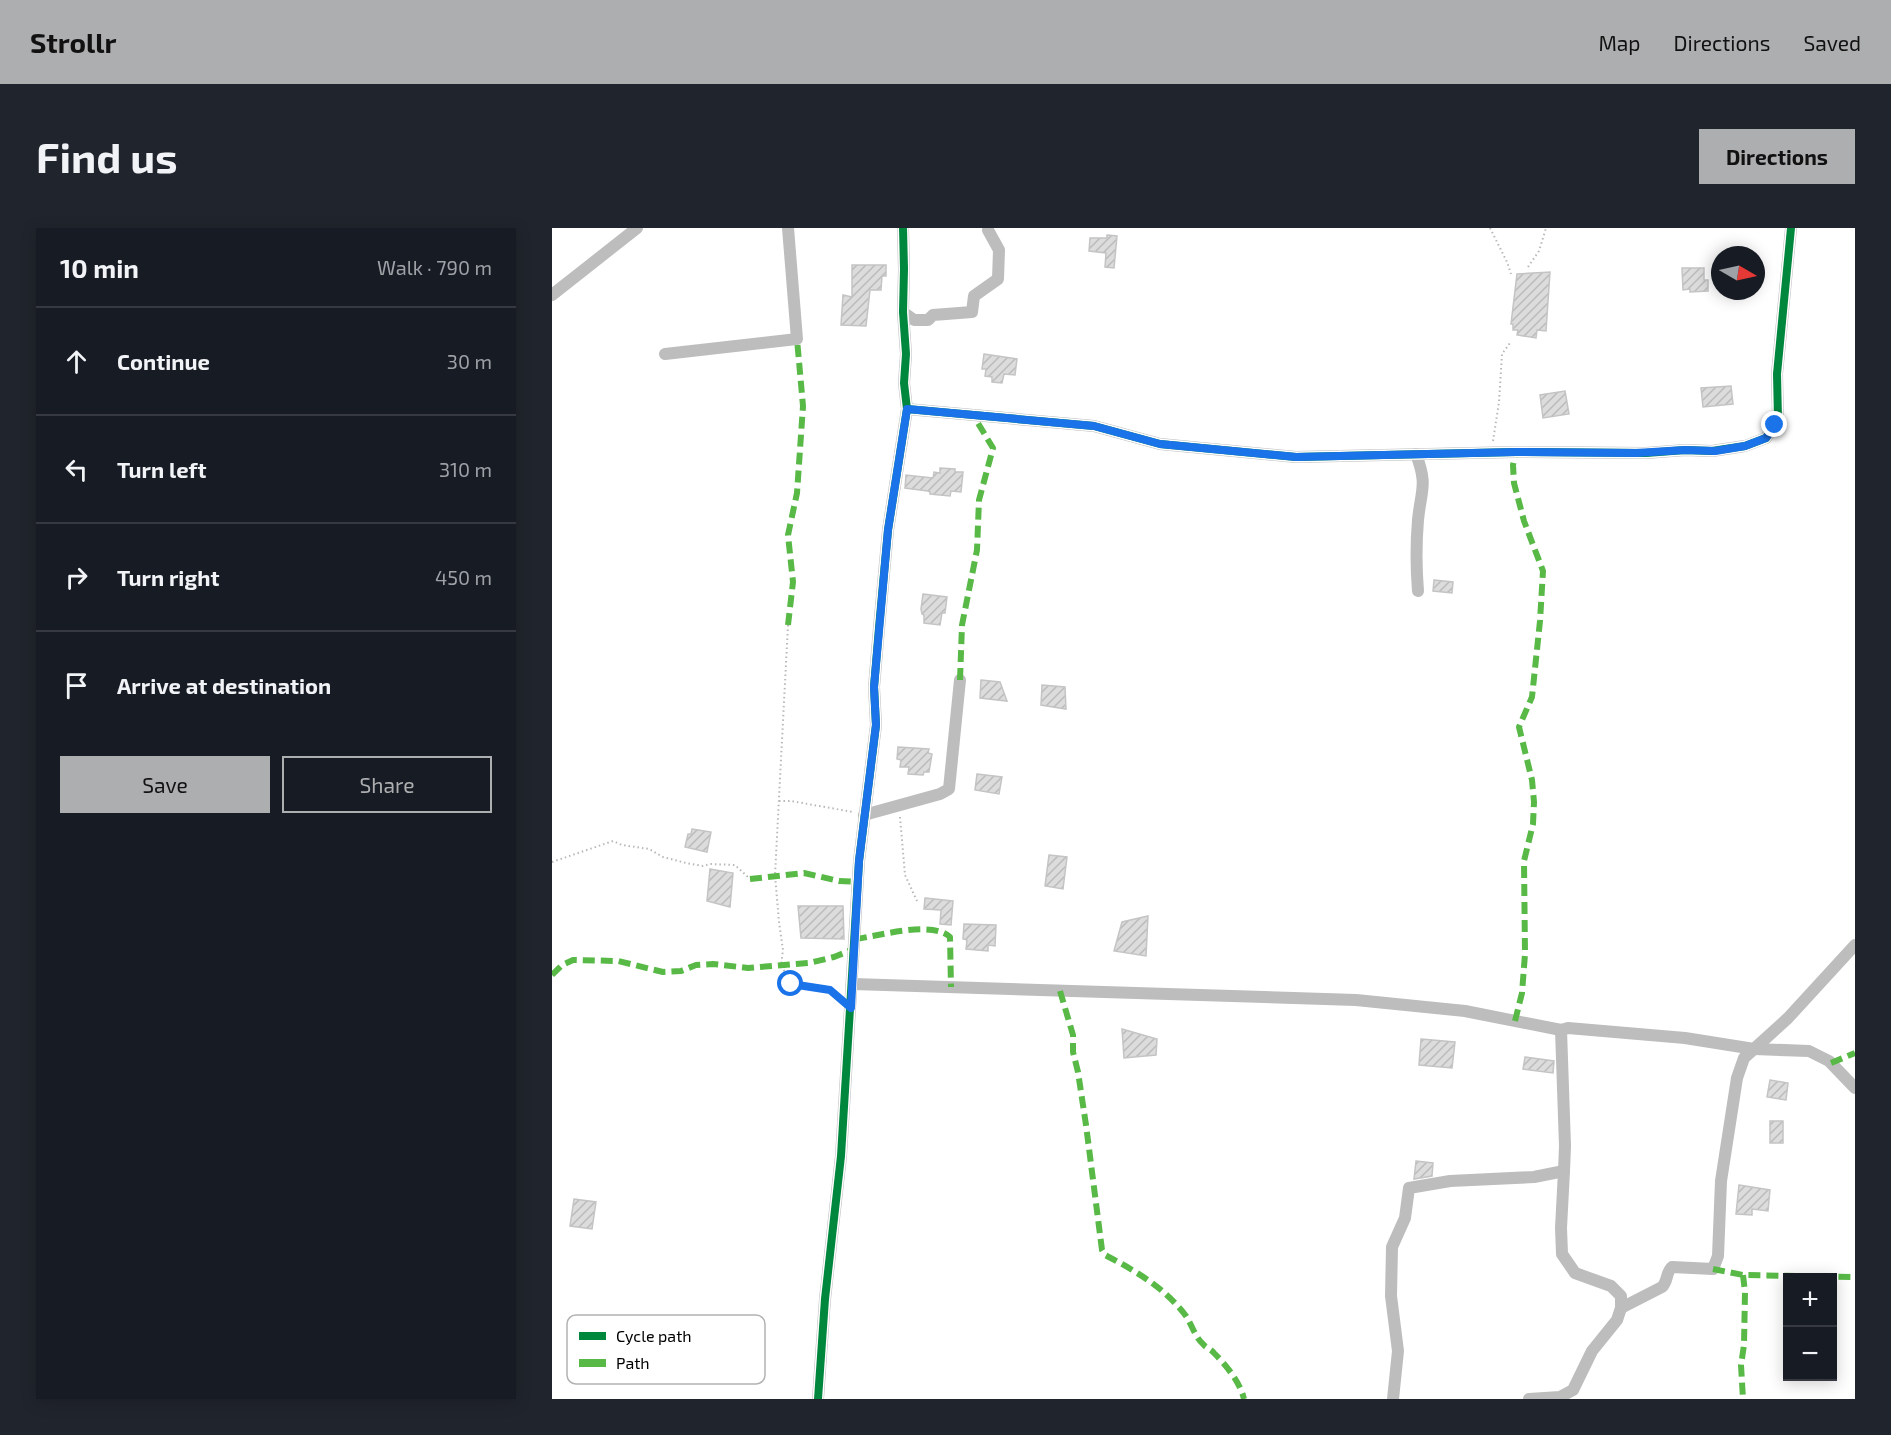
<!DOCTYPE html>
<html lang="en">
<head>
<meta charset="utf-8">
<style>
  :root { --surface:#171b24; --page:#20242c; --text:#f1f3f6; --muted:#9ea1a6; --line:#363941; --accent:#adaeaf }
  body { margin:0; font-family:"Exo 2",sans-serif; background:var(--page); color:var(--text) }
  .controls { position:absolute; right:18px; bottom:18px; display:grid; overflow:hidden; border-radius:0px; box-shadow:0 3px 15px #0003 }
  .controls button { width:54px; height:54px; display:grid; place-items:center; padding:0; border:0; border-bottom:2px solid var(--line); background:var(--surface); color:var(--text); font:30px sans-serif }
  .compass { position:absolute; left:1159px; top:18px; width:54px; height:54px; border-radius:50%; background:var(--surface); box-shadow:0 3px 15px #0003; rotate:99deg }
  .stop { position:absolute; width:18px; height:18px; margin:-14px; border:4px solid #1a73e8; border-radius:50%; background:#fff }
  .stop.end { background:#1a73e8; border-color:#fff; box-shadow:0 2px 6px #0008 }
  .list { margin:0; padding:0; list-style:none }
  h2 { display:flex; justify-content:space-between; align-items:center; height:78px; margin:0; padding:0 24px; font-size:26px }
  h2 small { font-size:20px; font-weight:400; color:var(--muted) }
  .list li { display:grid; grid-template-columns:39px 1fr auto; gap:18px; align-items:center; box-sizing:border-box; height:108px; padding:0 24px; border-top:2px solid var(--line) }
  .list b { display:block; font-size:22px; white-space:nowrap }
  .list em { font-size:20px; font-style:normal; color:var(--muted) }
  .actions { display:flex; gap:12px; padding:18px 24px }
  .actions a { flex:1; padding:14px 0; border:2px solid var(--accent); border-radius:0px; text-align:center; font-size:21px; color:var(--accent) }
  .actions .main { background:var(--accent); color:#111 }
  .icon { flex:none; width:33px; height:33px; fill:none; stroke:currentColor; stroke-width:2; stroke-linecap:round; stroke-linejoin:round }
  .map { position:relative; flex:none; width:1303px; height:1171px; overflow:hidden; border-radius:0px }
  header { display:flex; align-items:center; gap:36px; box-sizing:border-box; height:84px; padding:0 30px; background:var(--accent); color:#111 }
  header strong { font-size:28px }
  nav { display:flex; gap:33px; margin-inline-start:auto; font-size:21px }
  .intro { display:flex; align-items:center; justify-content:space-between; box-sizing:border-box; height:144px; padding:0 36px }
  h1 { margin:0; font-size:42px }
  .button { padding:15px 27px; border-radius:0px; background:var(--accent); color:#111; font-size:21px; font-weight:700 }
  main { display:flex; gap:36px; padding:0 36px }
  aside { flex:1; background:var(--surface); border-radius:0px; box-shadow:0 3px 15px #0003 }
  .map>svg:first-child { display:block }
  .building { fill:url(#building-hatch); stroke:#c4c4c4; stroke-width:1.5 }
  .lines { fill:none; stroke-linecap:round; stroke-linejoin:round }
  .path { stroke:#b8b8b8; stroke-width:2; stroke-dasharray:1.5 3; stroke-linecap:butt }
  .street { stroke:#bdbdbd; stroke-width:12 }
  .quiet { stroke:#58b947; stroke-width:6; stroke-dasharray:12 6; stroke-linecap:butt }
  .cycleway-casing { stroke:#fff; stroke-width:11 }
  .cycleway { stroke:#00873e; stroke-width:8 }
  .route { stroke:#1a73e8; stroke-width:8 }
  .key { fill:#fff; stroke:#b2b2b2; stroke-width:1.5 }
  .key-label { font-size:16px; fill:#000 }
</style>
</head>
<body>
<header>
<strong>Strollr</strong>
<nav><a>Map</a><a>Directions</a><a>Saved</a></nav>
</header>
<div class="intro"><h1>Find us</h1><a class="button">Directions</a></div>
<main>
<aside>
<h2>10 min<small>Walk · 790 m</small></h2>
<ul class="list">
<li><svg class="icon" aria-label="ahead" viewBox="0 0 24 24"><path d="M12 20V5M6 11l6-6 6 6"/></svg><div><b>Continue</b></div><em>30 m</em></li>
<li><svg class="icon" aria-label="left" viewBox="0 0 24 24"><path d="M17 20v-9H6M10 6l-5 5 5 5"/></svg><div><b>Turn left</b></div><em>310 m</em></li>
<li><svg class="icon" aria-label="right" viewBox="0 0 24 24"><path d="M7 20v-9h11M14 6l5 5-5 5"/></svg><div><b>Turn right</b></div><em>450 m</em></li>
<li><svg class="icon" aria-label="arrive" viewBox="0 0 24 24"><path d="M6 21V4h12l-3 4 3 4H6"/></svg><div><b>Arrive at destination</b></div></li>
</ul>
<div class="actions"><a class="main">Save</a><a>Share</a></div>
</aside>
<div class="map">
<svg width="1303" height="1171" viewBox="0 0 1303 1171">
  <defs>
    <pattern id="building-hatch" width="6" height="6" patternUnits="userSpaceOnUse" patternTransform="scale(1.5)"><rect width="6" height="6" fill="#dcdcdc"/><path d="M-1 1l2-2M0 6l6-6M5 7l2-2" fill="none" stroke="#bbb"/></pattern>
  </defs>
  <rect width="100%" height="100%" fill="#fff"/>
  <g class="building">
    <polygon points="555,7 565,8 562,40 553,39 554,25 537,23 538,10 555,10"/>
    <polygon points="300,37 334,37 334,48 330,48 329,62 318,62 314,98 289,97 291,67 300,69"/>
    <polygon points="1130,40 1152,40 1152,52 1156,52 1156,63 1138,64 1138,61 1131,62"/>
    <polygon points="998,44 994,103 985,102 984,110 965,107 966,102 961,102 961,96 959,96 965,46"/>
    <polygon points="432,126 465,131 463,147 452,146 450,155 440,154 440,149 433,148 434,141 430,141"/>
    <polygon points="1179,158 1181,176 1151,179 1149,160"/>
    <polygon points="1013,163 1017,186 991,190 988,167"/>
    <polygon points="388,240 403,241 403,244 411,244 409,264 399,263 398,268 378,266 378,264 376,263 353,260 354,247 381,250 382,244 388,245"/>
    <polygon points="882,352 901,354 900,365 881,363"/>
    <polygon points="371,366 395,369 393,385 390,385 388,397 372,395 372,387 370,386 369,381"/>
    <polygon points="429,452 448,454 455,473 428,470"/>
    <polygon points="490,457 513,459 514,481 489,477"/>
    <polygon points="346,519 377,521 376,525 380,526 377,544 372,544 371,547 356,546 357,539 348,539 349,532 345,531"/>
    <polygon points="425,546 450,549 447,566 423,562"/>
    <polygon points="140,601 159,604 155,624 133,619 136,606 139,606"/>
    <polygon points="497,627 515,629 511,661 493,658"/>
    <polygon points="158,641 181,645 178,679 155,673"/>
    <polygon points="373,670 401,673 399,697 388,696 389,682 372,681"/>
    <polygon points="246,678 291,678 292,711 249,710"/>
    <polygon points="596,688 594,728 562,723 570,694"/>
    <polygon points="412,696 444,697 443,718 436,717 436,723 414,721 415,712 411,711"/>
    <polygon points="570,801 605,811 604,827 572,830"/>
    <polygon points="869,811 903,814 900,840 867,837"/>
    <polygon points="973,829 1002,833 1001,845 971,841"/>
    <polygon points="1218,852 1236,855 1234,872 1215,869"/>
    <rect x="1218" y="893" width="13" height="22"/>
    <polygon points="864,933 881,935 880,948 862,951"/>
    <polygon points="1187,957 1218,962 1216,983 1200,981 1200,987 1184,986"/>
    <polygon points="22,971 44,974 40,1001 18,998"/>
  </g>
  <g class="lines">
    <g class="path">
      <polyline points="938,0 955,34 959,46"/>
      <polyline points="976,39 987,23 994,0"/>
      <polyline points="941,213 947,174 950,126 958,115"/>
      <polyline points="236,397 223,647 227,694 231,722 229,737 239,756 278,762 285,768"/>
      <polyline points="227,573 239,573 301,584"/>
      <polyline points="348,589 353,647 365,673"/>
      <polyline points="0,634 61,613 70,617 97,621 111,629 134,635 151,638 158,636 183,637 198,651"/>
    </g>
    <g class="street">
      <polyline points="0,67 85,0"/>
      <polyline points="351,84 362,92 376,92 381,87 420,84 422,68 446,51 447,22 436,2"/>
      <polyline points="113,126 245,111 236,0"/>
      <polyline points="355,181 542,198 608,216 744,229 964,224 1094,225 1133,222 1160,223 1193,218 1214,210 1226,191 1225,146 1239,0"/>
      <path d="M864,226C876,258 869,261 866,292C864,316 864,339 866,363"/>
      <polyline points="312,587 388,566 397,561 408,452"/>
      <polyline points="301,756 804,772 913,783 1009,802 1016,800 1133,810 1202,821 1257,823 1277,833 1303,860"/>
      <path d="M1069,1080L1110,1059C1116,1053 1114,1044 1120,1039L1161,1041L1166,1028L1169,953L1185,850L1192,830L1236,790L1303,717"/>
      <polyline points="266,1171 273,1071 289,928 307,633 324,497 322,459 327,400 336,302 355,181 352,155 354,126 351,84 352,41 351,0"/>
      <polyline points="841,1171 846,1123 839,1068 840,1019 853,990 857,960 898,953 982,949 1012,943 1013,918 1009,802"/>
      <polyline points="977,1171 1008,1169 1021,1162 1040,1123 1065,1092 1069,1080 1069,1068 1059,1058 1023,1045 1010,1026 1009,1000 1012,943"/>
    </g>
    <g class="quiet">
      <polyline points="236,397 241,354 236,307 245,265 251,178 245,111"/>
      <polyline points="408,452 410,397 425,322 427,272 441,220 421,187"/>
      <polyline points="198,651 252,645 287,653 306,654"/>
      <path d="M303,711C328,708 379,692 398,709L399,759"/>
      <polyline points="0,747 10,737 21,732 66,733 111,744 129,743 144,737 161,736 196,740 257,735 282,729 302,721"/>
      <path d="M508,763L521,807V824L526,844L534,897L550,1022L553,1027C584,1043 613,1060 634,1088C640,1097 643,1109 651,1116C654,1120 659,1121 662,1125C674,1137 688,1154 692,1171"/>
      <polyline points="963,793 970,765 973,726 972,633 981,596 982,574 980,552 967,499 980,469 988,393 991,343 972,293 962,255 961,237 964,224"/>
      <polyline points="1279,835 1303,825"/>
      <polyline points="1161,1041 1191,1047 1303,1049"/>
      <polyline points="1191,1047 1193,1064 1192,1117 1189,1137 1191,1171"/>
    </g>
    <defs>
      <g id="cycleway">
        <polyline points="355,181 542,198 608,216 744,229 964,224 1094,225 1133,222 1160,223 1193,218 1214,210 1226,191 1225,146 1239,0"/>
        <polyline points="266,1171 273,1071 289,928 307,633 324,497 322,459 327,400 336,302 355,181 352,155 354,126 351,84 352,41 351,0"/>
      </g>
    </defs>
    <use href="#cycleway" class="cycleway-casing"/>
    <use href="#cycleway" class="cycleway"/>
  </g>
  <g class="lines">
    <polyline class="route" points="239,756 278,762 299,780 307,633 324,497 322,459 336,302 355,181 542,198 608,216 744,229 964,224 1084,225 1133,222 1163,223 1193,218 1214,210 1223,197"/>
  </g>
  <rect x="15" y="1087" width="198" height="69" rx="9" class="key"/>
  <rect x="27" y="1104" width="27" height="8" fill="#00873e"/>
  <rect x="27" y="1131" width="27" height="8" fill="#58b947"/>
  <g class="key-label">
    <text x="64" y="1114">Cycle path</text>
    <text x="64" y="1141">Path</text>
  </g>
</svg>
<div class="controls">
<button>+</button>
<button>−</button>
</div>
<svg class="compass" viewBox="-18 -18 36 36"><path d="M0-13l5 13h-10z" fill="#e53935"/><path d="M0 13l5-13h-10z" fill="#9ea1a6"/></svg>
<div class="stop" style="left:239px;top:756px"></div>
<div class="stop end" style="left:1223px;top:197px"></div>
</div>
</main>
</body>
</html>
